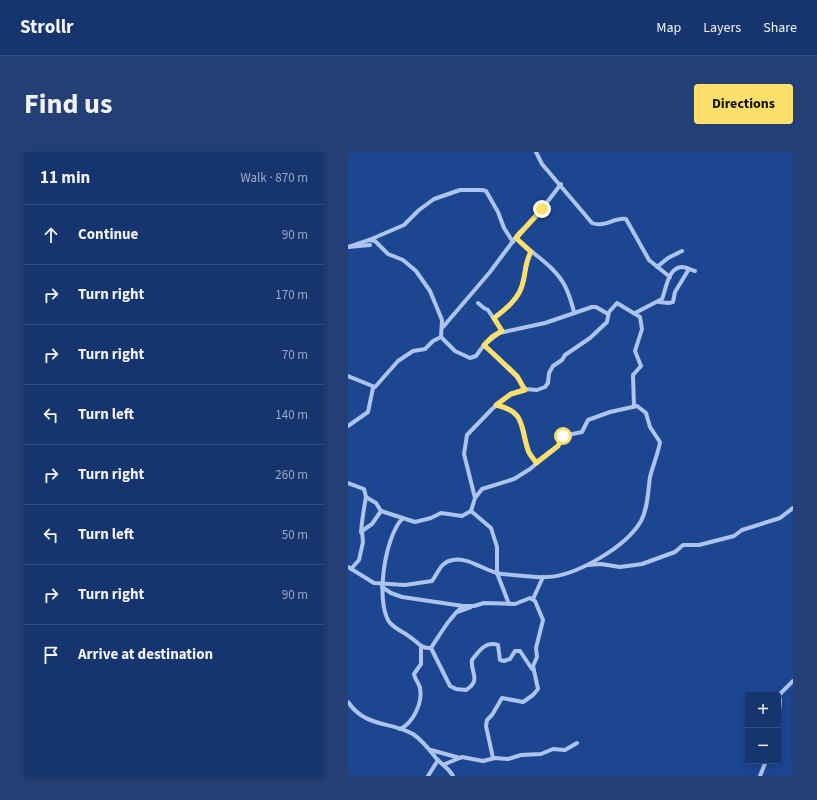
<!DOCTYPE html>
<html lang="en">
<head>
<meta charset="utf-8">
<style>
  :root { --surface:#16346d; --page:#233f75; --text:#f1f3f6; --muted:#9eaac2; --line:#354f80; --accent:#fddf6c }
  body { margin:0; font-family:"Source Sans 3",sans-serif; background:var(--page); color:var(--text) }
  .controls { position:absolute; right:12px; bottom:12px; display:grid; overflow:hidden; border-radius:4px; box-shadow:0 2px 6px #0003 }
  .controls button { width:36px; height:36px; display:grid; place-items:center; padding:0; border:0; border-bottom:1px solid var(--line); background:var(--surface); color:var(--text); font:20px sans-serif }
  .stop { position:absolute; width:12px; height:12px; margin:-9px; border:3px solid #fddf6c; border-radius:50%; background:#fff }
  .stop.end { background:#fddf6c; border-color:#fff; box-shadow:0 1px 4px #0008 }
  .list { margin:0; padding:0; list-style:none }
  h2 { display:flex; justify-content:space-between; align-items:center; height:52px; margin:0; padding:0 16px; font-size:17px }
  h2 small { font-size:13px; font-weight:400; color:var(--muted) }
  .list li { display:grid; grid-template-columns:26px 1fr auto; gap:12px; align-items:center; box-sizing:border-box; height:60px; padding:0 16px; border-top:1px solid var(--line) }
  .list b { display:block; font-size:15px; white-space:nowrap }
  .list em { font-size:13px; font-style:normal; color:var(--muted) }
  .icon { flex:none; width:22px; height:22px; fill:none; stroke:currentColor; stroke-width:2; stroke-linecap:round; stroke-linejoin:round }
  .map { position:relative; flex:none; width:445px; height:624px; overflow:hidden; border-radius:4px }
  header { display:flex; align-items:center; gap:24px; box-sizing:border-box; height:56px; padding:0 20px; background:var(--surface); border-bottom:1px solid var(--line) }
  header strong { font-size:19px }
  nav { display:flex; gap:22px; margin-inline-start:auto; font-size:14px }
  .intro { display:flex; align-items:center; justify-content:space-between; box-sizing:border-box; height:96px; padding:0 24px }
  h1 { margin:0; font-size:28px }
  .button { padding:10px 18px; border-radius:4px; background:var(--accent); color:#111; font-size:14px; font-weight:700 }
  main { display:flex; gap:24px; padding:0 24px }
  aside { flex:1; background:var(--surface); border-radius:4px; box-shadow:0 2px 6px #0003 }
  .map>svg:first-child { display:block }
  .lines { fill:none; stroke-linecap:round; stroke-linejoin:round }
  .minor { stroke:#adc5ee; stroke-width:4 }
  .route { stroke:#fddf6c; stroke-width:5 }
</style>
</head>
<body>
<header>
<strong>Strollr</strong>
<nav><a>Map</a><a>Layers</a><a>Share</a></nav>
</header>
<div class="intro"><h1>Find us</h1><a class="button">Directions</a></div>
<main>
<aside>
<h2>11 min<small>Walk · 870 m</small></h2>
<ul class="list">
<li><svg class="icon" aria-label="ahead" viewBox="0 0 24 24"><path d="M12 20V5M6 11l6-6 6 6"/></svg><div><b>Continue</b></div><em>90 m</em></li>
<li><svg class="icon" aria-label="right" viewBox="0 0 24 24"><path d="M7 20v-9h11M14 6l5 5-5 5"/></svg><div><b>Turn right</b></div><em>170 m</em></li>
<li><svg class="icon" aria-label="right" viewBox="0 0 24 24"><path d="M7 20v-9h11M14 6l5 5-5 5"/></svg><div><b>Turn right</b></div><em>70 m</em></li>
<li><svg class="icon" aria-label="left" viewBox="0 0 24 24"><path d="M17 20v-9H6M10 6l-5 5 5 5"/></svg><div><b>Turn left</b></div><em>140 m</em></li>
<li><svg class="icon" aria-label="right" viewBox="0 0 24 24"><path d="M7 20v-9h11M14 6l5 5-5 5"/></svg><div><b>Turn right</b></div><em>260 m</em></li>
<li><svg class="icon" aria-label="left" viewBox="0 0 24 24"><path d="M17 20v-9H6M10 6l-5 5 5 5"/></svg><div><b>Turn left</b></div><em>50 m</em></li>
<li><svg class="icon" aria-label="right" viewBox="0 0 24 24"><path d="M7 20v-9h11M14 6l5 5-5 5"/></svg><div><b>Turn right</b></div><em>90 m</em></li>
<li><svg class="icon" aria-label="arrive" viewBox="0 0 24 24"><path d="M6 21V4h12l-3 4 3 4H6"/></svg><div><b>Arrive at destination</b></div></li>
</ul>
</aside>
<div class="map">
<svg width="445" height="624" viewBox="0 0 445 624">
  <rect width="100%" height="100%" fill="#1d4691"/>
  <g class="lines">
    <g class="minor">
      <path d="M188,0L194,12L244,71C257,76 266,65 278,67L301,108L322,125"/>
      <path d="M168,86C184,102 206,113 217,134C221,142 224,152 226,160"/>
      <polyline points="21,88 56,73 71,58 86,47 112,38 134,38 138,39 150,60 156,76 165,90"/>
      <polyline points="0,95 21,88 27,89 40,102 55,108 68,119 82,139 94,168 93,185"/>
      <polyline points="0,95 22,93"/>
      <polyline points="309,115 320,106 334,99"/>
      <polyline points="311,150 321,151 325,150 327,140 341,117"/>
      <polyline points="130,151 136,156 140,158 154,179"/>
      <path d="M287,161L314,147C318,138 320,115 334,115C338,115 343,118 347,119"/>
      <path d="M146,166C158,157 172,146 175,130C178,119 177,110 183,100"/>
      <polyline points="95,175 142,120 171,81 187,66 213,32"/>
      <polyline points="136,193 169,225 177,237"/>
      <polyline points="0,224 27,235 50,209 65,199 77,197 85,189 93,185 107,199 122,206 128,204 136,193 151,181 197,171 244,155 248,155 260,162"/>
      <path d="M148,253C178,260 172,273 180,298C181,303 186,306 189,311"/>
      <polyline points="0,274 20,260 25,236"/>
      <polyline points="0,331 16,337 18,345 28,351 33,359"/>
      <polyline points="123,359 143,376 149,395 149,421 161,452"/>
      <path d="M54,367C37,385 28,446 40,468C44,476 56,480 62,485C70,490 73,497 83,496C93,481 101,466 115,454"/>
      <path d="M13,380C14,368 16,356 18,345"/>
      <polyline points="240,413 253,412 272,415 294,412 327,400 335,393 351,393 386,384 394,378 432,366 445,356"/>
      <path d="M0,415L26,431L57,433L84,429C91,420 92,410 105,408C122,405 137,420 154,422C168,423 184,426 199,425C228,424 278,395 293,369C300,356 300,339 302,325C305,313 310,302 312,290L302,275L298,261L289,254L262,260L240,268L234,280L215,284L210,294L182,317L166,327L134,337L127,346"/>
      <polyline points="3,417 11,408 15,390 14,379 24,372 33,359 67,370 83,366 93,361 114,364 123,359 127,346 116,302 119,283 144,257 163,242 177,237 189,238 197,235 200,231 201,221 205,214 214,208 217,203 242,186 259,170 261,160 269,151 292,165 294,177 287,199 293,214 285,223 286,254"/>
      <polyline points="34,435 43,441 54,445 115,454 126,454 136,451 167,452 182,446 187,449 195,468 188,496 189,505 185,514 190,537 185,543 175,550 154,546 144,563 139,568 138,574 145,606"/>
      <polyline points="185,447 195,425"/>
      <polyline points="109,460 123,455"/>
      <path d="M83,496L102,534L108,537L118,538C134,528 122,520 124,508C131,499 137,489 150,493L152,508L156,509L162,507L167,499H172L184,517"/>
      <polyline points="430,544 445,529"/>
      <path d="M0,550C18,576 42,569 65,582C75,589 81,597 88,606C94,613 100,615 105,624"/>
      <polyline points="430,568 432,549 431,543"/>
      <path d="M52,577C65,571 75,551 72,536C71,531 67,528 66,522L73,512V495"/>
      <polyline points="83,598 112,606"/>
      <polyline points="97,612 114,605 135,609 147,606 160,607 173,603 193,602 205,597 217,598 229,591"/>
      <polyline points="80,624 90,608"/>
      <polyline points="412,624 418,609"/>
    </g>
  </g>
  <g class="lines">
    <path class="route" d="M194,57L168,86L183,100C177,110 178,119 175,130C172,146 158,157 146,166L154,179L144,185L136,193L169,224L177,238L163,242L148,253C178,260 172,274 180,298C181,303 186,306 188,311L210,294L215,284"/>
  </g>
</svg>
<div class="controls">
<button>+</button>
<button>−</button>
</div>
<div class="stop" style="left:215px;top:284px"></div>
<div class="stop end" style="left:194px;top:57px"></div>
</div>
</main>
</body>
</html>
